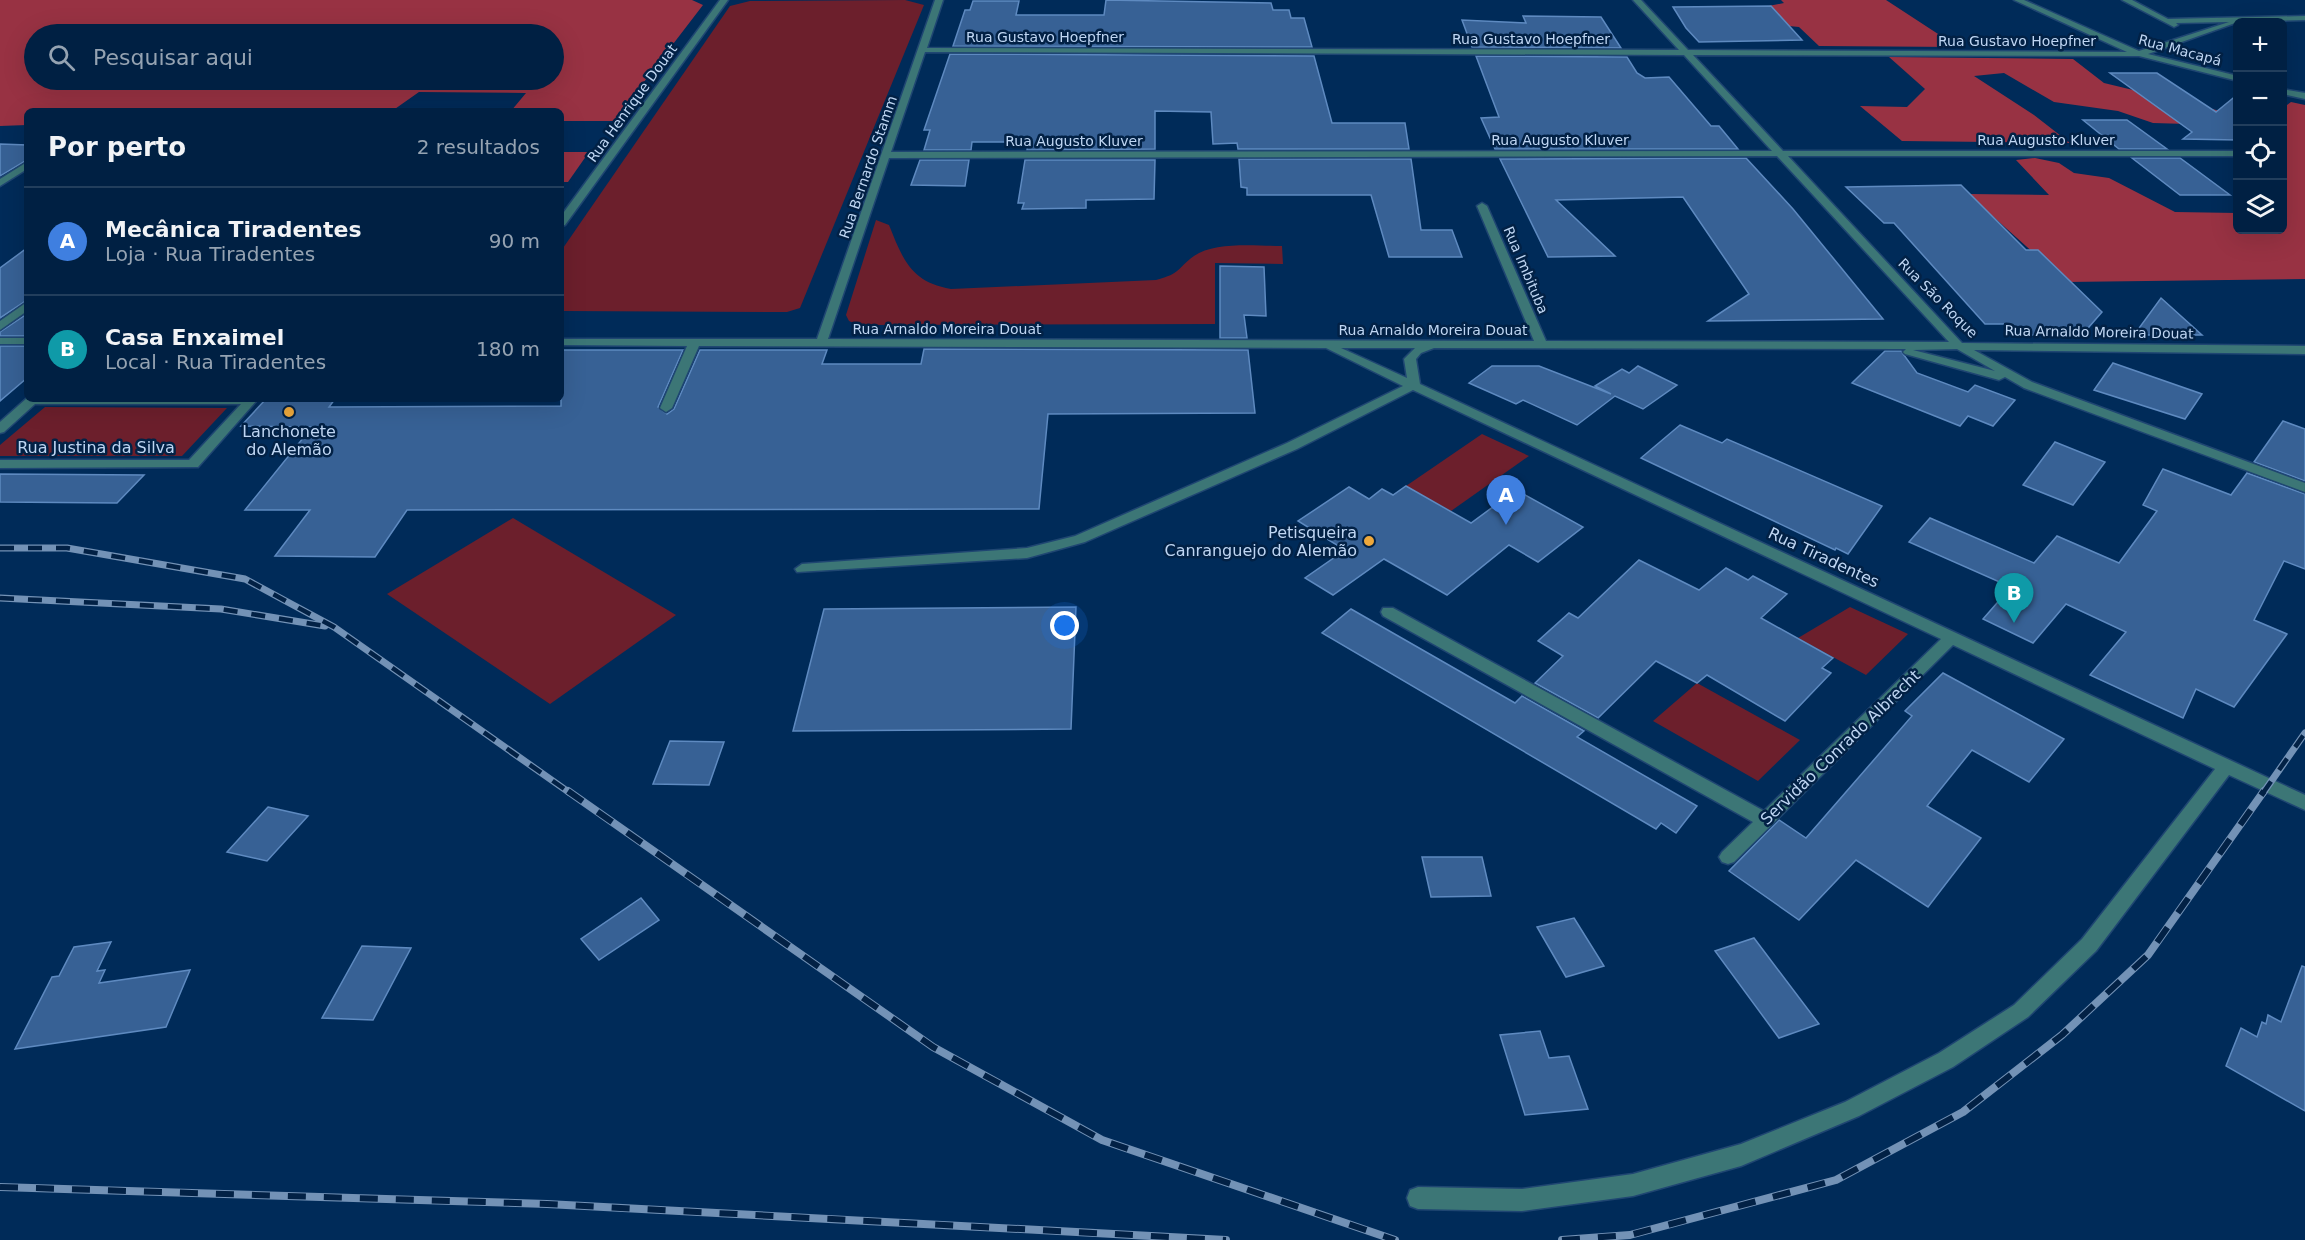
<!DOCTYPE html>
<html lang="pt">
<head>
<meta charset="utf-8">
<style>
  :root { --surface:#002043; --page:#0e2d4e; --text:#f1f3f6; --muted:#95a3b2; --line:#223e5c; --accent:#ea580c }
  body { margin:0; font-family:"DejaVu Sans",sans-serif; background:var(--page); color:var(--text) }
  .controls { position:absolute; right:18px; top:18px; display:grid; overflow:hidden; border-radius:9px; box-shadow:0 6px 24px #0002 }
  .controls button { width:54px; height:54px; display:grid; place-items:center; padding:0; border:0; border-bottom:2px solid var(--line); background:var(--surface); color:var(--text); font:30px sans-serif }
  .you { position:absolute; left:1065px; top:626px; width:21px; height:21px; margin:-15px; border:4px solid #fff; border-radius:50%; background:#1a73e8; box-shadow:0 0 0 9px #1a73e833 }
  .badge { display:grid; place-items:center; width:39px; height:39px; border-radius:50%; background:var(--accent); color:#fff; font-size:20px; font-weight:700 }
  .pin { position:absolute; translate:-50% -50px; filter:drop-shadow(0 2px 3px #0008) }
  .pin::after { content:''; position:absolute; top:32px; width:21px; height:18px; background:inherit; clip-path:polygon(0 0,100% 0,50% 100%) }
  .list { margin:0; padding:0; list-style:none }
  h2 { display:flex; justify-content:space-between; align-items:center; height:78px; margin:0; padding:0 24px; font-size:26px }
  h2 small { font-size:20px; font-weight:400; color:var(--muted) }
  .list li { display:grid; grid-template-columns:39px 1fr auto; gap:18px; align-items:center; box-sizing:border-box; height:108px; padding:0 24px; border-top:2px solid var(--line) }
  .list b { display:block; font-size:22px; white-space:nowrap }
  .list p { margin:0; font-size:20px; white-space:nowrap; color:var(--muted) }
  .list em { font-size:20px; font-style:normal; color:var(--muted) }
  .icon { flex:none; width:33px; height:33px; fill:none; stroke:currentColor; stroke-width:2; stroke-linecap:round; stroke-linejoin:round }
  .map { position:relative; flex:none; width:2305px; height:1240px; overflow:hidden }
  .search { position:absolute; background:var(--surface); box-shadow:0 6px 24px #0002; left:24px; top:24px; width:540px; height:66px; display:flex; align-items:center; gap:15px; box-sizing:border-box; padding:0 21px; border-radius:33px; color:var(--muted); font-size:22px }
  .panel { position:absolute; background:var(--surface); box-shadow:0 6px 24px #0002; left:24px; top:108px; width:540px; height:294px; border-radius:9px }
  .map>svg:first-child { display:block }
  .green { fill:#6c1f2c }
  .forest { fill:#983243; fill-rule:evenodd }
  .building { fill:#376195; stroke:#5e8ac0; stroke-width:1.5 }
  .lines { fill:none; stroke-linecap:round; stroke-linejoin:round }
  .minor-casing { stroke:#1f4672; stroke-width:3 }
  .minor { fill:#3c7676; fill-rule:evenodd }
  .rail-far1-casing { stroke:#7392b6; stroke-width:7 }
  .rail-casing { stroke:#7392b6; stroke-width:8 }
  .rail-far1 { stroke:#022145; stroke-width:4.5; stroke-dasharray:14; stroke-linecap:butt }
  .rail { stroke:#022145; stroke-width:6; stroke-dasharray:18; stroke-linecap:butt }
  .poi-dot { fill:#eda83c; stroke:#022145; stroke-width:2 }
  .labels { text-anchor:middle; stroke-width:5; stroke-linejoin:round; paint-order:stroke }
  .far-street-label { font-size:14px; fill:#bfd6f3; stroke:#022145 }
  .poi-label { font-size:16px; fill:#bfd6f3; stroke:#022145 }
  .street-label { font-size:16px; fill:#bfd6f3; stroke:#022145 }
</style>
</head>
<body>
<div class="map">
<svg width="2305" height="1240" viewBox="0 0 2305 1240">
  <rect width="100%" height="100%" fill="#002b59"/>
  <g class="green">
    <polygon points="905,0 924,5 800,308 787,312 561,311 561,251 730,6 750,1"/>
    <path d="M876,220L889,225C903,260 911,282 951,289L1156,280C1182,273 1176,269 1194,256C1215,241 1258,246 1282,246L1283,264L1215,263V324L858,325L849,321L846,315Z"/>
    <polygon points="45,407 224,408 227,408 182,456 0,456 0,445"/>
    <polygon points="1482,434 1529,456 1451,511 1406,486"/>
    <polygon points="513,518 676,615 550,704 387,594"/>
    <polygon points="1850,607 1908,634 1866,675 1798,638"/>
    <polygon points="1697,683 1800,740 1758,781 1653,721"/>
  </g>
  <g class="forest">
    <path d="M0,0H692L703,5L614,121H561V111H511L526,93L419,92L392,111H27V125L0,126ZM554,34V80H34V34Z"/>
    <polygon points="1781,0 1886,0 1958,47 1819,46 1799,27 1789,26 1758,8 1784,3"/>
    <polygon points="1889,57 2073,59 2104,83 2237,115 2222,125 2153,123 2118,111 2054,102 2004,73 1974,76 2034,115 2070,143 1902,141 1860,106 1907,107 1925,89"/>
    <polygon points="2291,102 2305,105 2305,279 2066,282 1968,194 2049,195 2016,160 2035,158 2059,163 2074,173 2109,178 2175,212 2237,213 2238,230 2282,230 2283,108"/>
    <polygon points="561,152 589,152 568,182 561,182"/>
  </g>
  <g class="building">
    <polygon points="1106,0 1271,3 1273,10 1289,10 1291,18 1304,18 1312,47 953,46 965,10 970,10 973,1 1019,1 1016,15 1104,15"/>
    <polygon points="1771,6 1802,40 1699,42 1686,28 1673,7"/>
    <polygon points="1523,16 1601,17 1621,48 1472,47 1462,20 1526,23"/>
    <polygon points="950,54 1314,56 1332,123 1405,123 1409,149 1238,149 1237,143 1213,144 1211,112 1155,111 1155,149 1027,150 1028,142 972,142 971,150 924,150 930,130 924,130"/>
    <polygon points="1476,56 1627,57 1637,73 1645,78 1669,77 1711,126 1719,126 1738,149 1495,149 1481,118 1499,117"/>
    <polygon points="2110,73 2157,73 2216,112 2238,94 2238,140 2183,139 2192,132"/>
    <polygon points="2083,120 2127,120 2167,149 2119,149"/>
    <polygon points="0,144 27,145 27,160 0,176"/>
    <polygon points="1746,158 1793,209 1883,319 1708,321 1749,294 1683,197 1556,200 1615,256 1548,257 1500,159"/>
    <polygon points="2132,158 2180,158 2230,195 2180,195"/>
    <polygon points="1239,159 1411,159 1421,230 1452,230 1462,257 1389,257 1371,195 1247,195 1247,188 1241,187"/>
    <polygon points="920,160 969,160 965,186 911,185"/>
    <polygon points="1025,160 1155,160 1154,199 1086,200 1086,208 1022,209 1024,203 1018,203"/>
    <polygon points="1961,185 2026,250 2038,250 2102,312 2082,335 2019,335 2009,324 1985,324 1894,223 1884,223 1846,187"/>
    <polygon points="27,248 27,300 0,318 0,268"/>
    <polygon points="1220,266 1264,267 1266,316 1244,315 1247,338 1220,338"/>
    <polygon points="2161,298 2202,335 2134,335"/>
    <polygon points="27,314 27,336 0,336 0,332"/>
    <polygon points="0,346 27,346 27,378 0,401"/>
    <polygon points="924,349 1248,350 1255,413 1048,414 1039,509 407,510 375,557 275,556 310,510 245,510 312,427 241,426 266,399 335,399 329,407 561,406 561,350 683,350 658,407 667,414 674,409 700,350 827,350 822,364 921,364"/>
    <polygon points="1885,351 1901,351 1917,373 1968,392 1975,385 2015,400 1993,426 1968,416 1960,426 1852,383"/>
    <polygon points="2113,363 2202,394 2185,419 2094,390"/>
    <polygon points="1492,366 1539,366 1611,394 1595,386 1622,369 1629,373 1638,366 1677,385 1643,409 1615,396 1577,425 1523,400 1516,404 1469,383"/>
    <polygon points="2283,421 2305,429 2305,481 2254,462"/>
    <polygon points="1680,425 1722,443 1727,439 1882,506 1848,554 1836,548 1835,550 1641,458"/>
    <polygon points="2055,442 2105,462 2073,505 2023,485"/>
    <polygon points="2163,469 2231,495 2247,473 2305,494 2305,569 2284,561 2254,620 2287,634 2234,707 2196,689 2183,718 2090,675 2126,632 2066,604 2033,643 1983,619 2011,587 1909,542 1930,518 2034,563 2057,536 2119,563 2157,511 2143,505"/>
    <polygon points="0,474 144,475 117,503 0,502"/>
    <polygon points="1406,486 1471,523 1516,490 1583,527 1538,562 1509,545 1447,595 1384,559 1333,595 1305,578 1345,550 1298,521 1349,487 1369,499 1382,489 1393,495"/>
    <polygon points="1639,560 1699,590 1726,568 1748,580 1753,576 1787,594 1761,618 1833,658 1822,668 1831,673 1785,721 1707,675 1697,683 1656,661 1598,718 1535,683 1563,656 1538,641 1569,613 1578,618"/>
    <polygon points="1076,607 1071,729 793,731 824,609"/>
    <polygon points="1351,609 1515,703 1522,696 1584,731 1577,737 1697,806 1676,833 1661,823 1656,829 1322,633"/>
    <polygon points="1943,673 2064,739 2029,782 1972,750 1927,806 1981,838 1928,907 1856,860 1799,920 1729,871 1779,820 1806,838 1912,716 1905,711"/>
    <polygon points="670,741 724,742 709,785 653,784"/>
    <polygon points="268,807 308,816 267,861 227,852"/>
    <polygon points="1422,857 1482,857 1491,896 1431,897"/>
    <polygon points="641,898 659,920 599,960 581,939"/>
    <polygon points="1574,918 1604,966 1566,977 1537,927"/>
    <polygon points="1754,938 1819,1024 1779,1038 1715,951"/>
    <polygon points="111,942 97,971 105,970 99,983 190,970 166,1027 15,1049 52,977 59,976 74,947"/>
    <polygon points="362,946 411,948 373,1020 322,1018"/>
    <polygon points="2302,966 2305,967 2305,1111 2226,1066 2241,1028 2257,1037 2262,1022 2266,1024 2268,1015 2281,1022"/>
    <polygon points="1540,1031 1549,1058 1569,1056 1588,1109 1525,1115 1500,1035"/>
  </g>
  <g class="lines">
    <defs>
      <g id="minor">
        <polygon points="720,0 728,0 565,225 561,226 561,216"/>
        <path d="M935,0H943L927,48L1679,50L1633,0H1641L1688,50L2127,52L2014,0H2024L2139,51L2229,22L2176,23L2178,25L2174,27L2122,0H2132L2168,19L2305,16V20L2238,22L2148,54L2238,76V81L2139,56L1693,55L1783,151H2236L2238,153L2233,156H1788L1962,343L2305,346V354L1974,350L2032,382L2305,483V492L2024,388L2005,377L1999,380L1905,354L1903,352L1906,349L1434,348L1421,353L1416,359L1420,384L2305,795V810L2229,775L2096,951L2028,1017L1953,1067L1859,1116L1741,1166L1633,1196L1522,1211L1418,1209L1410,1206L1407,1198L1410,1190L1418,1187L1522,1189L1633,1174L1741,1144L1845,1102L1939,1053L2014,1005L2082,939L2215,769L1953,645L1734,862L1728,864L1722,862L1719,857L1722,852L1753,822L1383,616L1381,612L1383,608H1393L1764,811L1941,639L1413,390L1297,449L1085,542L1027,558L797,572L795,569L802,564L1027,548L1075,536L1287,443L1403,386L1326,348L699,346L672,408L666,412L660,408L687,346L561,345V339H817ZM925,52L1684,55L1772,151L891,152ZM1777,156L1949,342L1546,341L1487,206L1482,203L1477,206L1534,341L828,339L889,158ZM1341,348H1415L1404,359L1407,378ZM1913,350L1957,349L1995,371Z"/>
        <polygon points="2282,89 2305,93 2305,99 2282,94"/>
        <polygon points="27,162 27,169 0,186 0,179"/>
        <polygon points="27,302 27,311 0,330 0,321"/>
        <rect x="0" y="338" width="27" height="6"/>
        <polygon points="27,398 27,399 258,399 198,467 0,468 0,460 189,460 241,404 35,404 4,432 0,433 0,422"/>
      </g>
    </defs>
    <use href="#minor" class="minor-casing"/>
    <use href="#minor" class="minor"/>
    <defs>
      <g id="rail-far1">
        <polyline points="0,548 67,548 245,579 334,627 570,793"/>
        <polyline points="0,598 221,609 325,626"/>
        <polyline points="2263,793 2305,733"/>
      </g>
      <g id="rail">
        <polyline points="568,791 933,1047 1102,1140 1395,1240"/>
        <polyline points="0,1187 547,1204 1226,1240"/>
        <polyline points="1562,1240 1630,1235 1836,1180 1963,1112 2062,1035 2148,955 2264,791"/>
      </g>
    </defs>
    <use href="#rail-far1" class="rail-far1-casing"/>
    <use href="#rail" class="rail-casing"/>
    <use href="#rail-far1" class="rail-far1"/>
    <use href="#rail" class="rail"/>
  </g>
  <g class="poi-dot">
    <circle cx="289" cy="412" r="6"/>
    <circle cx="1369" cy="541" r="6"/>
  </g>
  <g class="labels">
    <g class="far-street-label">
      <text x="1045" y="42">Rua Gustavo Hoepfner</text>
      <text x="1531" y="44">Rua Gustavo Hoepfner</text>
      <text x="2017" y="46">Rua Gustavo Hoepfner</text>
      <text transform="translate(2180 50) rotate(15)" y="5">Rua Macapá</text>
      <text transform="translate(632 103) rotate(-54)" y="5">Rua Henrique Douat</text>
      <text x="1560" y="145">Rua Augusto Kluver</text>
      <text x="2046" y="145">Rua Augusto Kluver</text>
      <text x="1074" y="146">Rua Augusto Kluver</text>
      <text transform="translate(868 167) rotate(-71)" y="5">Rua Bernardo Stamm</text>
      <text transform="translate(1526 270) rotate(67)" y="5">Rua Imbituba</text>
      <text transform="translate(1938 298) rotate(45)" y="5">Rua São Roque</text>
      <text x="947" y="334">Rua Arnaldo Moreira Douat</text>
      <text x="1433" y="335">Rua Arnaldo Moreira Douat</text>
      <text transform="translate(2099 332) rotate(1)" y="5">Rua Arnaldo Moreira Douat</text>
    </g>
    <g class="poi-label">
      <text x="289" y="437">Lanchonete<tspan x="289" dy="18">do Alemão</tspan></text>
      <text x="1357" y="538" text-anchor="end">Petisqueira<tspan x="1357" dy="18">Canranguejo do Alemão</tspan></text>
    </g>
    <g class="street-label">
      <text x="96" y="453">Rua Justina da Silva</text>
      <text transform="translate(1824 557) rotate(25)" y="6">Rua Tiradentes</text>
      <text transform="translate(1840 747) rotate(-44)" y="6">Servidão Conrado Albrecht</text>
    </g>
  </g>
</svg>
<div class="controls">
<button>+</button>
<button>−</button>
<button><svg class="icon" aria-label="locate" viewBox="0 0 24 24"><circle cx="12" cy="12" r="6"/><path d="M12 2v4M12 18v4M2 12h4M18 12h4"/></svg></button>
<button><svg class="icon" aria-label="layers" viewBox="0 0 24 24"><path d="M12 4l9 5-9 5-9-5zM3 14l9 5 9-5"/></svg></button>
</div>
<div class="you"></div>
<div class="pin badge" style="left:1506px;top:525px;background:#3f7fe0">A</div>
<div class="pin badge" style="left:2014px;top:623px;background:#0f9aa8">B</div>
<div class="search"><svg class="icon" aria-label="search" viewBox="0 0 24 24"><circle cx="10" cy="10" r="6"/><path d="M15 15l6 6"/></svg>Pesquisar aqui</div>
<section class="panel">
<h2>Por perto<small>2 resultados</small></h2>
<ul class="list">
<li><span class="badge" style="background:#3f7fe0">A</span><div><b>Mecânica Tiradentes</b><p>Loja · Rua Tiradentes</p></div><em>90 m</em></li>
<li><span class="badge" style="background:#0f9aa8">B</span><div><b>Casa Enxaimel</b><p>Local · Rua Tiradentes</p></div><em>180 m</em></li>
</ul>
</section>
</div>
</body>
</html>
